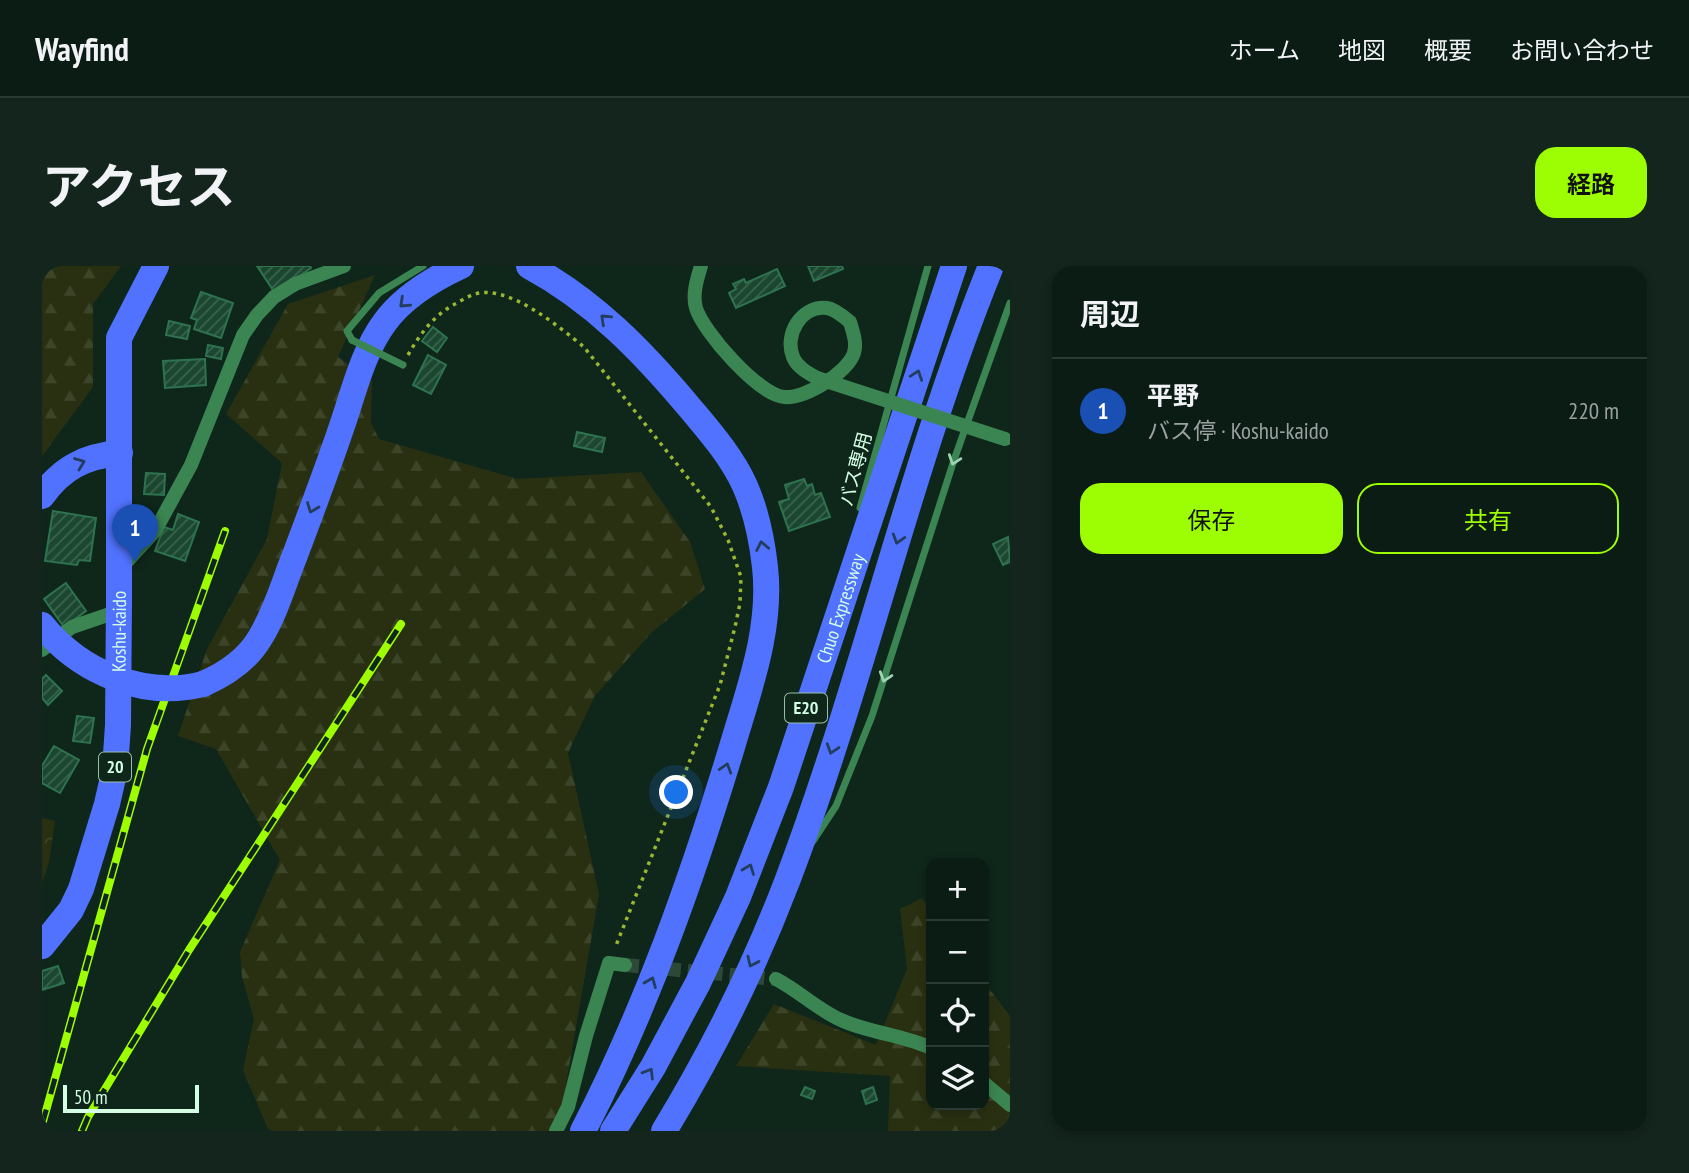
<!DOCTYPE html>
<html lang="ja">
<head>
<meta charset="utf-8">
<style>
  :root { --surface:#0b1c14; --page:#14251d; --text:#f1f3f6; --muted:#9aa1a0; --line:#2b3a34; --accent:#9dfd02 }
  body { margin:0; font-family:"PT Sans Narrow","Noto Sans JP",sans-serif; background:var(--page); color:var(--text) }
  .controls { position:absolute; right:21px; bottom:21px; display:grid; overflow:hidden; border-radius:14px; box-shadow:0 4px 10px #0003 }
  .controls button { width:63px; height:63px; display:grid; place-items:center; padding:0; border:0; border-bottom:2px solid var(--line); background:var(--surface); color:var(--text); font:35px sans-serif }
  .scale { position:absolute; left:21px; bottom:18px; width:136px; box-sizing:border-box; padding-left:7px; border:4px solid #d4ffe5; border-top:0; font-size:19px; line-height:24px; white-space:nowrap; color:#d4ffe5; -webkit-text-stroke:5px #0f261a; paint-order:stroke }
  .you { position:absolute; left:635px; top:527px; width:24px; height:24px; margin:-18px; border:5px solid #fff; border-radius:50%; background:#1a73e8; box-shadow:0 0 0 10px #1a73e833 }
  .badge { display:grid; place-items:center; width:46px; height:46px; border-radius:50%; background:var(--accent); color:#fff; font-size:23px; font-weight:700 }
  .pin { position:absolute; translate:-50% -58px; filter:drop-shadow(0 2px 4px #0008) }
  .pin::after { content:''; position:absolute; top:37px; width:24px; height:21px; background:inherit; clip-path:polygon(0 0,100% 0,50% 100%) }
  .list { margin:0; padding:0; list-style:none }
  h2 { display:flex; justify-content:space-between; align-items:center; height:91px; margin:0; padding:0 28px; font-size:30px }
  h2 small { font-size:23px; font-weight:400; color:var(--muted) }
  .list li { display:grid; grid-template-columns:46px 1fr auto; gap:21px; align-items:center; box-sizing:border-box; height:105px; padding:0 28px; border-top:2px solid var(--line) }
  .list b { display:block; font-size:26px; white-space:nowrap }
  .list p { margin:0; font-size:23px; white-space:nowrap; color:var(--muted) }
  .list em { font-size:23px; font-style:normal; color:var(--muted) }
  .actions { display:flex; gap:14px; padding:21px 28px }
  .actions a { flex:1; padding:16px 0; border:2px solid var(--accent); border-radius:21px; text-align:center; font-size:24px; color:var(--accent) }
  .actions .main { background:var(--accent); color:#111 }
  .icon { flex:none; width:38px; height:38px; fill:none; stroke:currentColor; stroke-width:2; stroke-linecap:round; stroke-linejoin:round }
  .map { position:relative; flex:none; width:968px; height:865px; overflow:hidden; border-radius:21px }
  header { display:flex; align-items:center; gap:42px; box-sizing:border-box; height:98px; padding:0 35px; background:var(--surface); border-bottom:2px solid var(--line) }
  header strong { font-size:33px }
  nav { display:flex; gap:38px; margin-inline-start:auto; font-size:24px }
  .intro { display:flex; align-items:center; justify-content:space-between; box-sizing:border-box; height:168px; padding:0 42px }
  h1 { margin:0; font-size:49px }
  .button { padding:18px 32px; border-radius:21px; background:var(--accent); color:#111; font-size:24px; font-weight:700 }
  main { display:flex; gap:42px; padding:0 42px }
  aside { flex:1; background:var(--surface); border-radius:21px; box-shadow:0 4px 10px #0003 }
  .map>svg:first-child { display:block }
  .forest { fill:url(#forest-firs) }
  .park { fill:url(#park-crowns) }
  .building { fill:url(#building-hatch); stroke:#2e734f; stroke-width:2 }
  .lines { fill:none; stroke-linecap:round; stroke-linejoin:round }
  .street-tunnel { stroke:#2d4738; stroke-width:14; stroke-dasharray:14 7; stroke-linecap:butt }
  .path { stroke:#99b730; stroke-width:3.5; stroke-dasharray:3.5 5; stroke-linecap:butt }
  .lane { stroke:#3b8552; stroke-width:7 }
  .street { stroke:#3b8552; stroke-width:14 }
  .highway { stroke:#5072fe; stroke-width:26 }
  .rail-casing { stroke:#9dfd02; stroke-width:8 }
  .rail { stroke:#0f261a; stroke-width:5; stroke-dasharray:16; stroke-linecap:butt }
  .lane-bridge { stroke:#3b8552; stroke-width:7 }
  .street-bridge { stroke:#3b8552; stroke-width:14 }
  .highway-bridge { stroke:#5072fe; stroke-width:26 }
  .oneway { stroke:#223d5e }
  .oneway2 { stroke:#9ed4b2 }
  .labels { text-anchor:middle; stroke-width:5; stroke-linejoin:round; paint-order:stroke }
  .shield { fill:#0f261a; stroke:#99bea8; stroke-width:2 }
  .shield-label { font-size:18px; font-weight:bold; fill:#d4ffe5 }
  .street-label { font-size:19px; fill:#d4ffe5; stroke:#0f261a }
</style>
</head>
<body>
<header>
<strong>Wayfind</strong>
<nav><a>ホーム</a><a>地図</a><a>概要</a><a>お問い合わせ</a></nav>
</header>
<div class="intro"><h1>アクセス</h1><a class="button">経路</a></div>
<main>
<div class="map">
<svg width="968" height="865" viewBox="0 0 968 865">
  <defs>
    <pattern id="forest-firs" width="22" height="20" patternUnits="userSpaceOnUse" patternTransform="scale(1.75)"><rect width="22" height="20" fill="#293012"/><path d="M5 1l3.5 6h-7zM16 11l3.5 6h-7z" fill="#3d4529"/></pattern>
    <pattern id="park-crowns" width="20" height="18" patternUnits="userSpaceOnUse" patternTransform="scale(1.75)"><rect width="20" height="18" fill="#293012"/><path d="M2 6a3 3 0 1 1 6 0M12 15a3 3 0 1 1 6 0" fill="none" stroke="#3d4529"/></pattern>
    <pattern id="building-hatch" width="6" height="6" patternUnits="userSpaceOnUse" patternTransform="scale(1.75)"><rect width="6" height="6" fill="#1b4730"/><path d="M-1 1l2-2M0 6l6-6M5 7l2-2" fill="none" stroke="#3b634e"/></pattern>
  </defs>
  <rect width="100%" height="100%" fill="#0f261a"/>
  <g class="forest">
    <polygon points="0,0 79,0 51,38 51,121 0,190"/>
    <polygon points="333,9 296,91 330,115 329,157 337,173 476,213 599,206 648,276 663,323 609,367 552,431 526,487 557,628 516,865 231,865 226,863 201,804 212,753 200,711 198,686 238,594 174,483 136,470 165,383 225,273 240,197 184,148 246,38"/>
    <polygon points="880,632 889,645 889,839 942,839 942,716 968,750 968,865 846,865 848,810 694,800 732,738 834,779 865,703 858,643"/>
  </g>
  <polygon class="park" points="0,552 13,555 7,596 0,617"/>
  <g class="building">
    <polygon points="215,0 268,0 269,2 233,27"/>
    <polygon points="766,0 800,0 801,3 772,15"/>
    <polygon points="735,3 743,20 694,42 687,27 694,23 691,18 702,13 704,17"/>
    <polygon points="159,26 191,37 179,72 152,63 155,54 149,52"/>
    <polygon points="127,55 148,60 145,73 124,69"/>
    <polygon points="391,61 405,72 395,86 380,75"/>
    <polygon points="166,79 181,82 179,93 164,90"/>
    <polygon points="386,89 404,99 389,128 371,119"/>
    <polygon points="163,93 164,119 123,122 121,95"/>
    <polygon points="535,166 563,172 560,186 532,180"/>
    <polygon points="104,207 123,208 122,229 102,228"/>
    <polygon points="762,213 765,220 770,218 773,229 779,227 788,251 747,265 737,236 747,233 743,219"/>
    <polygon points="11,245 54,252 48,295 37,294 35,299 3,295"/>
    <polygon points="136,248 157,256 143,295 113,285 122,261 131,264"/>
    <polygon points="966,271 968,296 961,299 951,278"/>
    <polygon points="24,317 44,345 22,361 2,333"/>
    <polygon points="4,409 20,425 6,439 0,432 0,413"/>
    <polygon points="35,450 52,452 48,477 31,475"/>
    <polygon points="12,480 37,494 18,527 0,517 0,500"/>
    <polygon points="16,700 22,717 0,724 0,705"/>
    <polygon points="763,821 773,825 770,833 759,829"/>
    <polygon points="831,821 835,834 824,838 820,825"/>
  </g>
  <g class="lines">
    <polyline class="street-tunnel" points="583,699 734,713"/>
    <path class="path" d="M366,89C378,68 392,49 413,38C419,35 426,30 433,28C467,18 517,61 542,81L669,241L686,274L699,311L698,337L693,361L678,419L573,682"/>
    <g class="lane">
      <polyline points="310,74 305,65 337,27 381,0"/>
      <polyline points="818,242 886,0"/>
      <polyline points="771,575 794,540 830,450 912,194 968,37"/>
    </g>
    <g class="street">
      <path d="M659,0C655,13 650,29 654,42C661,66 717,129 742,131C763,133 805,107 812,87C815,77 811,66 808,56C802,51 793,43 785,42C759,39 742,69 751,91C755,101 766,107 775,112"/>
      <polyline points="77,304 113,265 149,199 201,69 215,49 232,31 253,18 302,0"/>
      <polyline points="0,384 30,361 77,345"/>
      <path d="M734,713C757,725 776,744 799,754C828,767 861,769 889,782"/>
      <polyline points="942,817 968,839"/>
      <polyline points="514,865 526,841 544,770 567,697 583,699"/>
    </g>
    <g class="highway">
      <path d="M487,0C552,35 601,86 648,142C668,166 690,191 703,220C714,245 720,274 723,301C730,363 707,423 690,481C650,613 604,743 541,865"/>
      <path d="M0,230C20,202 43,190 78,187"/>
      <path d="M161,418C184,408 205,394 218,372C234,346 242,316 253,289C270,244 287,199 302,154C313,121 322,84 343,56C362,30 391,13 419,0"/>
      <path id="s1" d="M0,680L29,644L39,623L65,538L73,503L76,459L77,334V72L114,0"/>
      <path id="s2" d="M571,865L611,801L656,717L696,631L739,521L912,0"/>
      <path d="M622,865C670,786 713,700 746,613C822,412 868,200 949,0"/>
    </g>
    <defs>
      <g id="rail">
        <polyline points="0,859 105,483 183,265"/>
        <polyline points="40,865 46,851 147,684 359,358"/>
      </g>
    </defs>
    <use href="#rail" class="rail-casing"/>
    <use href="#rail" class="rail"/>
    <polyline class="lane-bridge" points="310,74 361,99"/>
    <polyline class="street-bridge" points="775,112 963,173"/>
    <path class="highway-bridge" d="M0,359C38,406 101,433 161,418"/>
  </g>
  <defs><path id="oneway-chevron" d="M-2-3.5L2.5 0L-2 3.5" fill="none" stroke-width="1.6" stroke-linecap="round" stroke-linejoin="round" transform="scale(1.75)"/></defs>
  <g class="oneway">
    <use href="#oneway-chevron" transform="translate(362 37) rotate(137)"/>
    <use href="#oneway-chevron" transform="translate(563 53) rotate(-137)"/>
    <use href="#oneway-chevron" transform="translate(875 109) rotate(-71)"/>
    <use href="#oneway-chevron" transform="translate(38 197) rotate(-21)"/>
    <use href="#oneway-chevron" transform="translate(270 242) rotate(111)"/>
    <use href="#oneway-chevron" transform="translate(856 273) rotate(107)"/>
    <use href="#oneway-chevron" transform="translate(720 280) rotate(-101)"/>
    <use href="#oneway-chevron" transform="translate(790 483) rotate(108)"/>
    <use href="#oneway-chevron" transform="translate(684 502) rotate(-73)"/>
    <use href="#oneway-chevron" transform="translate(707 603) rotate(-69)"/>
    <use href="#oneway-chevron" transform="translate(710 696) rotate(115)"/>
    <use href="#oneway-chevron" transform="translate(609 716) rotate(-68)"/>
    <use href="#oneway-chevron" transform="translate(607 807) rotate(-59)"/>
  </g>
  <g class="oneway2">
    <use href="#oneway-chevron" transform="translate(912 194) rotate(109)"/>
    <use href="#oneway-chevron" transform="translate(843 411) rotate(108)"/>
  </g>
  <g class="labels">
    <g class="shield">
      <rect x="743" y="427.5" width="42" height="29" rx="5"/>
      <rect x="57" y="486.5" width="32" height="29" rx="5"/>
    </g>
    <g class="shield-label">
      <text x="764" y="448">E20</text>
      <text x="73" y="507">20</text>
    </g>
    <g class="street-label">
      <text transform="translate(813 203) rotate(-75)" y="7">バス専用</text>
      <text dy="7" stroke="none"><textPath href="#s2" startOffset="572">Chuo Expressway</textPath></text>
      <text dy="7" stroke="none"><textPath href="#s1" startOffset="332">Koshu-kaido</textPath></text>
    </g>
  </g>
</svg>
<div class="controls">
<button>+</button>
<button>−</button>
<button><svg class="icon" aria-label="locate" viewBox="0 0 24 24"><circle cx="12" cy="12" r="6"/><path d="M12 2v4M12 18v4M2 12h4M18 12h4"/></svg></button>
<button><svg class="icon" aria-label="layers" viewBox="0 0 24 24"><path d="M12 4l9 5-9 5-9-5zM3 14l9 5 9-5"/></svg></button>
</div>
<div class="scale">50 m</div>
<div class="you"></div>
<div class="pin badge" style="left:93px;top:296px;background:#1a4fb4">1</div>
</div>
<aside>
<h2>周辺<small></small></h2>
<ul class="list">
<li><span class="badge" style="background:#1a4fb4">1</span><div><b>平野</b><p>バス停 · Koshu-kaido</p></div><em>220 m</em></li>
</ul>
<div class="actions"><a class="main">保存</a><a>共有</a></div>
</aside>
</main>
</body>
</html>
